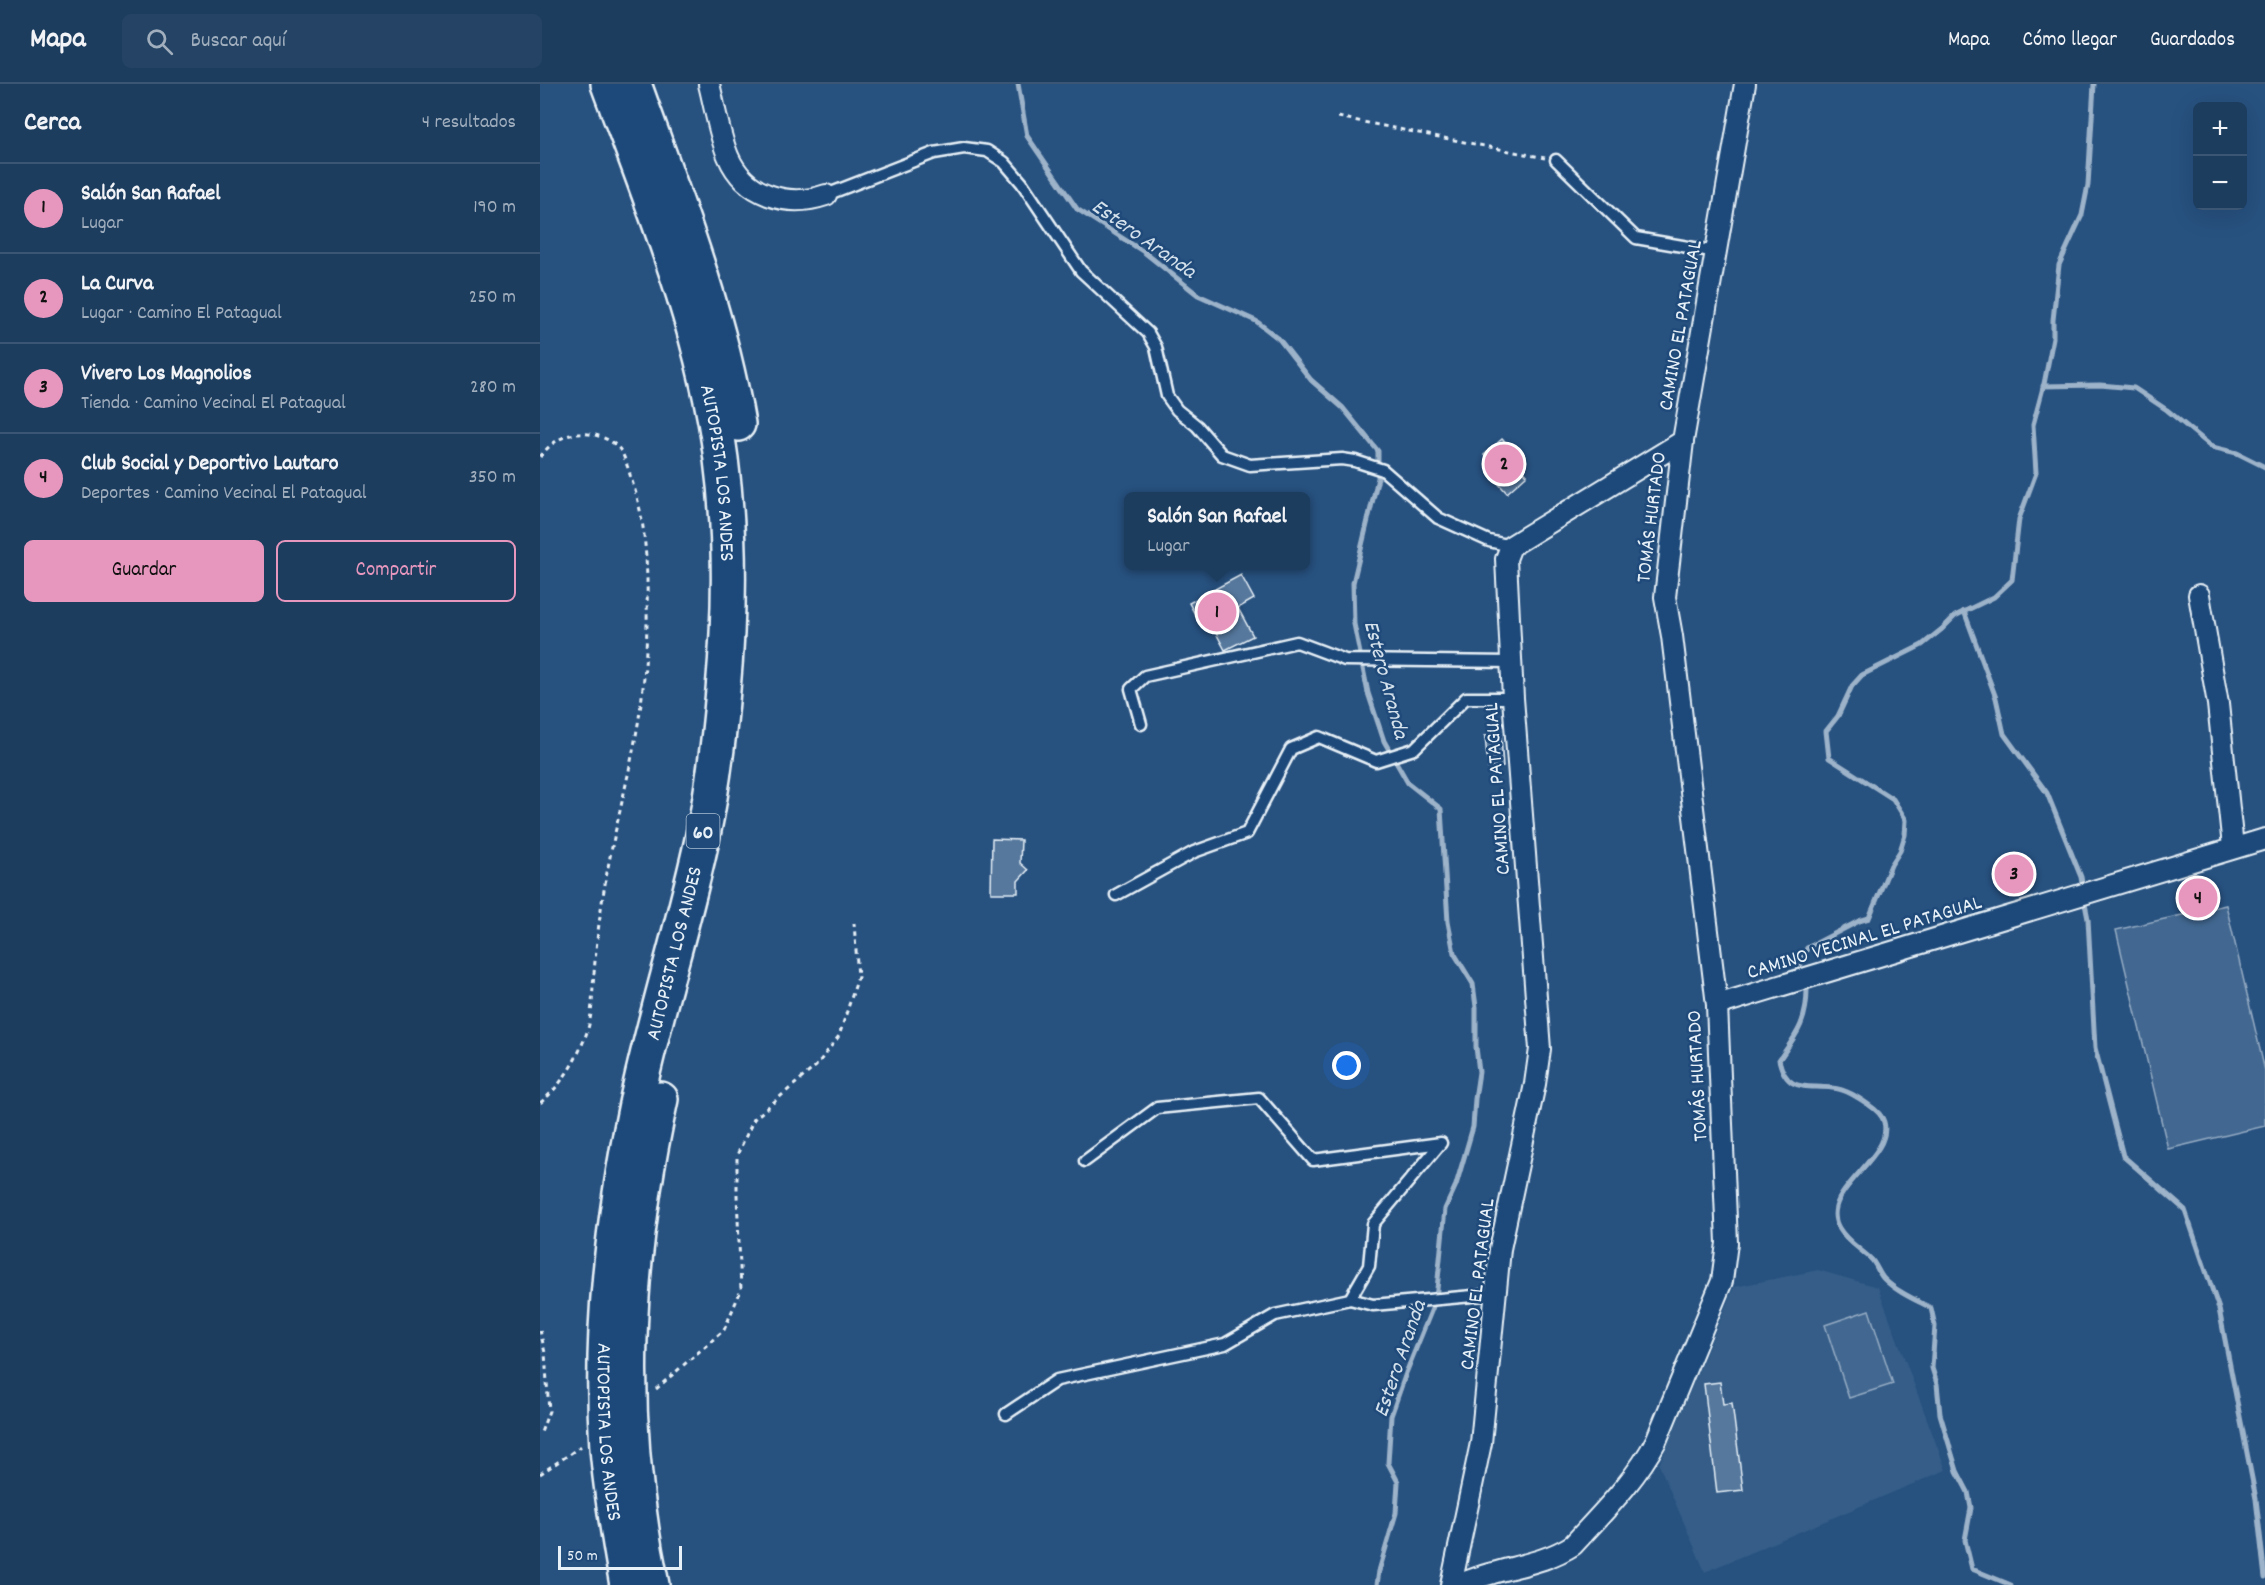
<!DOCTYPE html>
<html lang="es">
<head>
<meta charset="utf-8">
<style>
  :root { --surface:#1d3d5f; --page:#254465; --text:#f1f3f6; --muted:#a0aebd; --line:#3b5674; --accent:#e797bd }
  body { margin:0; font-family:Dekko,sans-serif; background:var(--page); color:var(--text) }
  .controls { position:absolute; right:18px; top:18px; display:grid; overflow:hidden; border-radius:9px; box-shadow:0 6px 24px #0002 }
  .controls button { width:54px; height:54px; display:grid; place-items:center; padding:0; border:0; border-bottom:2px solid var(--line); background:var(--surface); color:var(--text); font:30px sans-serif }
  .scale { position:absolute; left:18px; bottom:15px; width:124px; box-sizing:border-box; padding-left:6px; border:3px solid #e8f1f8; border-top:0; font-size:16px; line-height:21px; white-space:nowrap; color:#e8f1f8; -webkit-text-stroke:4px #1f4a7a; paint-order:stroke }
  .you { position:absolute; left:807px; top:982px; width:21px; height:21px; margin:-15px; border:4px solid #fff; border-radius:50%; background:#1a73e8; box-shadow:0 0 0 9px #1a73e833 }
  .badge { display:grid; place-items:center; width:39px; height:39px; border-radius:50%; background:var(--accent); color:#111; font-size:20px; font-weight:700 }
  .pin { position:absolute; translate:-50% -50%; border:3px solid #fff; box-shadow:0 2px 6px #0006 }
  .popup { position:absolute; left:584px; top:408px; width:186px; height:78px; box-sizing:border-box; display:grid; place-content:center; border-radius:9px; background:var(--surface); filter:drop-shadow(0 2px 4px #0005); font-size:20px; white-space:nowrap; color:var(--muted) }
  .popup b { font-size:22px; color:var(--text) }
  .popup::after { content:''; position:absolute; left:50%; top:100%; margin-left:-12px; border:12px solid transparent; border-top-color:var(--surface) }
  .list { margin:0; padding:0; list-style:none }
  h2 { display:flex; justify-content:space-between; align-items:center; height:78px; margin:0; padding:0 24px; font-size:26px }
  h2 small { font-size:20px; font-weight:400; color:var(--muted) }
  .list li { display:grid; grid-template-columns:39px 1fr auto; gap:18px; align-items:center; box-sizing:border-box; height:90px; padding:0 24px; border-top:2px solid var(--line) }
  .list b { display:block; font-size:22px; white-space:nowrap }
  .list p { margin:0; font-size:20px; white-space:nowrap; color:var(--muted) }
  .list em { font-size:20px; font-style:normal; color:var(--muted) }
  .actions { display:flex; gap:12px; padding:18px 24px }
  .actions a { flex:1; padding:14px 0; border:2px solid var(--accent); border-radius:9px; text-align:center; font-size:21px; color:var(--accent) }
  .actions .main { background:var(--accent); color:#111 }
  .icon { flex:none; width:33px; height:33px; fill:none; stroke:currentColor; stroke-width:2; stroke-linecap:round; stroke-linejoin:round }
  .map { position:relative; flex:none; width:1725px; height:1501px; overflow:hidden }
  header { display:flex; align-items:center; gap:36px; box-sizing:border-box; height:84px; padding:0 30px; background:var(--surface); border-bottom:2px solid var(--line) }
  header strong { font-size:28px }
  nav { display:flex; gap:33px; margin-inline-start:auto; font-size:21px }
  .search { width:420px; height:54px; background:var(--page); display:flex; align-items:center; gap:15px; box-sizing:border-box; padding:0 21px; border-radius:9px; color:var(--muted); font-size:22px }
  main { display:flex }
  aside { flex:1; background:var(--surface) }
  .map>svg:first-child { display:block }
  .built { fill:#355d88 }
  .green { fill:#436891; stroke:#96acc4; stroke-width:1.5 }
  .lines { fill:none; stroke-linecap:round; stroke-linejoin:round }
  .stream { stroke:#9db3c9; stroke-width:5 }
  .building { fill:#57789d; stroke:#e8f1f8; stroke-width:1.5 }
  .lane-casing { stroke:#e8f1f8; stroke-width:15 }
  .street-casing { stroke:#e8f1f8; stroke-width:24 }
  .highway-casing { stroke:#e8f1f8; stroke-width:38 }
  .path { stroke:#e8f1f8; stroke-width:3; stroke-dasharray:4.5 4.5; stroke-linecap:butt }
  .lane { stroke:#1f4a7a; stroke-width:10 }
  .street { stroke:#1f4a7a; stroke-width:20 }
  .highway { stroke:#1f4a7a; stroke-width:33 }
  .labels { text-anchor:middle; stroke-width:5; stroke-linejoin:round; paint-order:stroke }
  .shield { fill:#1f4a7a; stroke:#acbfd2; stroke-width:1.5 }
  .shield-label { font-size:20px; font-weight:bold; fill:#e8f1f8 }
  .street-label { font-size:21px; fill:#e8f1f8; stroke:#1f4a7a }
  .water-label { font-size:22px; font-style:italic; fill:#d5e2ec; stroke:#1f4a7a }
</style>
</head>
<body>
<header>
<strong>Mapa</strong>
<div class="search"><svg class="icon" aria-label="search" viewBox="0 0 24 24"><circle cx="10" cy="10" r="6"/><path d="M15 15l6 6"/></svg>Buscar aquí</div>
<nav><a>Mapa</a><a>Cómo llegar</a><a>Guardados</a></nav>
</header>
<main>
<aside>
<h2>Cerca<small>4 resultados</small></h2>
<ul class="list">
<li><span class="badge">1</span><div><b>Salón San Rafael</b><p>Lugar</p></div><em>190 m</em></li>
<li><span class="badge">2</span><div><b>La Curva</b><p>Lugar · Camino El Patagual</p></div><em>250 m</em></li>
<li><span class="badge">3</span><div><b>Vivero Los Magnolios</b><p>Tienda · Camino Vecinal El Patagual</p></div><em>280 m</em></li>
<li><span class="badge">4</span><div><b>Club Social y Deportivo Lautaro</b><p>Deportes · Camino Vecinal El Patagual</p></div><em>350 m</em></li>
</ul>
<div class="actions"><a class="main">Guardar</a><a>Compartir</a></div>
</aside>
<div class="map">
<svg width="1725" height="1501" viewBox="0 0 1725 1501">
  <rect width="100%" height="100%" fill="#27517f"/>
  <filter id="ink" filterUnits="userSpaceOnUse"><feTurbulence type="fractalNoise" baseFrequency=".0167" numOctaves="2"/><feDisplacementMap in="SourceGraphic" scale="12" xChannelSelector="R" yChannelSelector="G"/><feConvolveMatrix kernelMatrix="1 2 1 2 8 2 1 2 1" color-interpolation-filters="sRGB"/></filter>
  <g filter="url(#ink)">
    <polygon class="built" points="1278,1186 1338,1203 1406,1386 1165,1488 1119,1381 1194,1203"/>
    <g class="green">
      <polygon points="1686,821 1725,987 1725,1042 1628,1065 1576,846"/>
      <polygon points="1329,1226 1353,1300 1309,1314 1285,1241"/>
    </g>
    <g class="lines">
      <g class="stream">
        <polyline points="478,0 487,52 537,125 604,168 658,211 716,237 739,255 771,296 803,324 838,367 838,394 813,499 814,540 828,609 844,657 868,699 901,725 908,838 914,869 933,900 936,923 936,963 939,988 935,1015 933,1043 916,1101 905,1125 896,1215 866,1289 851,1332 848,1379 858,1398 856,1429 839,1487 837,1501"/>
        <polyline points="1503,302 1560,301 1594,304 1627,326 1672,363 1697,369 1725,383"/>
        <polyline points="1424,527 1456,614 1464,650 1507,709 1541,793 1543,805"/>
        <polyline points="1544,815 1548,835 1555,964 1583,1072 1645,1126 1679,1225 1716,1415 1725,1494"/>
        <polyline points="1261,880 1267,864 1319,837 1329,834 1351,781 1360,767 1365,751 1366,736 1353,715 1289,674 1286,647 1298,632 1312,602 1322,591 1382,561 1402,545 1415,532 1454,513 1472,496 1479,435 1496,389 1493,341 1504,300 1513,254 1513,236 1519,181 1542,131 1548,101 1554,0"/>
        <path d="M1267,905C1267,938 1257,950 1239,976C1247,1009 1265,1001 1292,1004C1306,1005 1319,1014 1329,1021C1335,1025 1342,1031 1344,1038C1354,1075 1277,1107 1299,1144C1307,1158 1321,1165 1332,1176C1337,1182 1339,1190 1344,1195C1357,1208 1376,1216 1391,1224L1395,1242L1392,1284L1397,1300L1400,1330L1417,1387L1428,1408L1431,1424L1425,1456L1432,1485L1471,1501"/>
      </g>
    </g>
    <g class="building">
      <polygon points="962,355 976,370 971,374 987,391 967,409 951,391 957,386 944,371"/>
      <polygon points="701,491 714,515 698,524 713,552 685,566 667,532 658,536 649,519"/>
      <polygon points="961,651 963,683 948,684 945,652"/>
      <polygon points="452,755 481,756 480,779 488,786 478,797 478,809 451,809"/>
      <polygon points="1180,1298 1183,1320 1192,1319 1203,1406 1177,1409 1164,1300"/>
    </g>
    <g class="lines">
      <defs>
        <g id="lane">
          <polyline points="1016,76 1096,154 1177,168"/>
          <polyline points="286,111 394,69 424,64 447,67 464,78 482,99 541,187 608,249 616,263 627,312 637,326 657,342 682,371 710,381 802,375 815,377 843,386 898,434 949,457 971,462"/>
          <polyline points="601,640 591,605 605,592 757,558 805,576 972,578"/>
          <polyline points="576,811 654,768 707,749 751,665 779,653 836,677 874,665 926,614 973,614"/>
          <polyline points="545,1077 617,1024 719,1014 773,1076 901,1059 833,1140 829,1182 810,1215"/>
          <polyline points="466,1330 517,1296 685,1260 735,1231 810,1215 833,1221 955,1210"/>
        </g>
        <g id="street">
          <path d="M169,0C175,24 179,50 188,72C205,112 248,124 286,111"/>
          <polyline points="1659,511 1678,620 1693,763"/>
          <polyline points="1177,921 1725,755"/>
          <polyline points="911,1501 941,1359 960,1165 995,1000 1000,965 973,614 966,475 971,462 1143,357 1205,0"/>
          <path d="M917,1501C929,1497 941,1492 953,1489C981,1481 1008,1477 1033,1461C1063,1428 1095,1397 1116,1357L1182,1197L1187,1159L1177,921L1132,552L1125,513L1143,357"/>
        </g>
        <g id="highway">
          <path id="s1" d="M68,0C113,122 164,245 181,375C191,451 190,530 183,606C179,654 173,703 163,751C144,841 115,929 96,1020C73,1133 59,1248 67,1364C71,1410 79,1456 87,1501"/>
          <path d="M94,0C134,112 178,223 198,340"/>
          <path d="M112,1501C77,1335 85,1180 121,1015"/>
        </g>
      </defs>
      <use href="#lane" class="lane-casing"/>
      <use href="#street" class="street-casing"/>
      <use href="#highway" class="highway-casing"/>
      <g class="path">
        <polyline points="798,33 1005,74"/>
        <path d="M0,373C9,361 21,351 37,350C52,348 72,354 81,367C86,376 89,388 92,397C103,428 106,462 107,495C108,544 106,592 98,640C89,694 74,746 65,800C60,829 56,860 54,890C52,909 53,929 47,948C38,974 22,1001 0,1019"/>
        <polyline points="0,1246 5,1269 9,1327 0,1351"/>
        <polyline points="116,1305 184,1246 201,1206 197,1111 197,1071 214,1035 276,982 299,952 318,893 314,839"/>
        <polyline points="0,1390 43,1361"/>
      </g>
      <use href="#lane" class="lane"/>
      <use href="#street" class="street"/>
      <use href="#highway" class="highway"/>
    </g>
  </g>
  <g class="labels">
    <rect class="shield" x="146.5" y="730" width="33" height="34" rx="4.5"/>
    <g class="shield-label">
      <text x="163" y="754">60</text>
    </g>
    <g class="street-label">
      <text transform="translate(1139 241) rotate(-80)" y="7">CAMINO EL PATAGUAL</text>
      <text dy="7" stroke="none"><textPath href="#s1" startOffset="406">AUTOPISTA LOS ANDES</textPath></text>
      <text transform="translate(1110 433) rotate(-83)" y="7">TOMÁS HURTADO</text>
      <text transform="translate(956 705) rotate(-94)" y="7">CAMINO EL PATAGUAL</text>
      <text transform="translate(1324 852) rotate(-17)" y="7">CAMINO VECINAL EL PATAGUAL</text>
      <text transform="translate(133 869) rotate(-76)" y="7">AUTOPISTA LOS ANDES</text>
      <text transform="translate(1156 992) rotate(-93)" y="7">TOMÁS HURTADO</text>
      <text transform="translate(936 1200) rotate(-83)" y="7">CAMINO EL PATAGUAL</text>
      <text dy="7" stroke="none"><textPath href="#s1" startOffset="1378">AUTOPISTA LOS ANDES</textPath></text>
    </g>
    <g class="water-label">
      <text transform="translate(605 153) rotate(35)" y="8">Estero Aranda</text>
      <text transform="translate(848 595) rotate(75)" y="8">Estero Aranda</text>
      <text transform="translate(858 1274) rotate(-71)" y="8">Estero Aranda</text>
    </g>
  </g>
</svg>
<div class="controls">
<button>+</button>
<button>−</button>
</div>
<div class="scale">50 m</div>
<div class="you"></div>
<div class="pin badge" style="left:677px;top:528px">1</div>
<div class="popup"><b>Salón San Rafael</b>Lugar</div>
<div class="pin badge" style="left:964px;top:380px">2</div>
<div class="pin badge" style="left:1474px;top:790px">3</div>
<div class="pin badge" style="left:1658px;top:814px">4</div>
</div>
</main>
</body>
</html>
